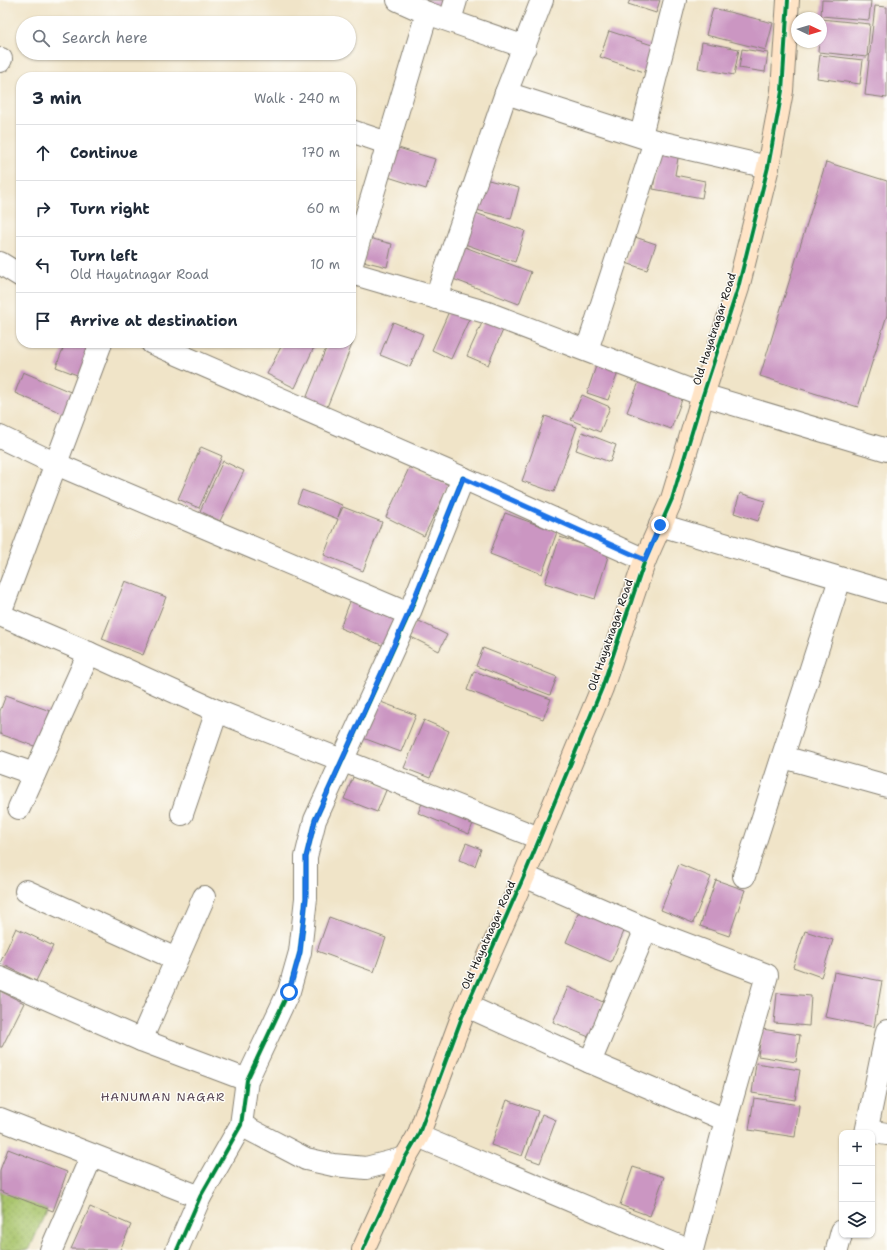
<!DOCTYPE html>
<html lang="en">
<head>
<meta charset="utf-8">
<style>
  :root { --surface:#fff; --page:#f2f2f3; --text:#1f2937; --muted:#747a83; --line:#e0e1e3 }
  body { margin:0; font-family:"Shantell Sans",sans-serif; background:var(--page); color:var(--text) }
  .controls { position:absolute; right:12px; bottom:12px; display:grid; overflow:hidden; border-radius:8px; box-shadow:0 1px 3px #0004 }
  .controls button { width:36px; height:36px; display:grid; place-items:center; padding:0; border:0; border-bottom:1px solid var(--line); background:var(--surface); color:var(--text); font:20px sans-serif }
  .compass { position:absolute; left:791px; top:12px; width:36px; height:36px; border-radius:50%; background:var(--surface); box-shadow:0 1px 3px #0004; rotate:94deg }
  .stop { position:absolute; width:12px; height:12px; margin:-9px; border:3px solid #1a73e8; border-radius:50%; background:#fff }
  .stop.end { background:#1a73e8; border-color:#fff; box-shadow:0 1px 4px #0008 }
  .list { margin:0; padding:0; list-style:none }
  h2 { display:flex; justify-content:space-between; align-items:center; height:52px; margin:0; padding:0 16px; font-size:17px }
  h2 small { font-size:13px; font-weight:400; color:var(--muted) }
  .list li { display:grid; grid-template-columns:26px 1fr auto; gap:12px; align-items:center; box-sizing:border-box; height:56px; padding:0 16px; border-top:1px solid var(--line) }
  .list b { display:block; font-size:15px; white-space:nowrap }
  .list p { margin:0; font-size:13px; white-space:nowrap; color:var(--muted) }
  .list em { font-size:13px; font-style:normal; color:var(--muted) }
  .icon { flex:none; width:22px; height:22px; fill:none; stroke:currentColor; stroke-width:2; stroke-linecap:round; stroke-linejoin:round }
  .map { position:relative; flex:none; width:887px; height:1250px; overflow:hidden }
  .search { position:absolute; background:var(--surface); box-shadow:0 1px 3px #0004; left:16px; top:16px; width:340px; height:44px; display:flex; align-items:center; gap:10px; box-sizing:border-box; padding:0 14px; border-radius:22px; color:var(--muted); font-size:15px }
  .panel { position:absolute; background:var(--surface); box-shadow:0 1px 3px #0004; left:16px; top:72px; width:340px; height:276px; border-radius:16px }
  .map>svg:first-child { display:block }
  .park { fill:url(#park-dots); stroke:#627044 }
  .building { fill:#cb96c2 }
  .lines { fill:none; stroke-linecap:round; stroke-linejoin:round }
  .street-casing { stroke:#868072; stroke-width:24 }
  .secondary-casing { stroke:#868072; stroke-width:24 }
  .street { stroke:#fff; stroke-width:22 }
  .secondary { stroke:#ffe4c6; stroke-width:22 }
  .cycleway-casing { stroke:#fdfcf7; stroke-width:6 }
  .cycleway { stroke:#00873e; stroke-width:4 }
  .route { stroke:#1a73e8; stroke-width:5 }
  .labels { text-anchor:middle; stroke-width:3; stroke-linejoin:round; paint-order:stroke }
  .street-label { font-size:11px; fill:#1c1c1c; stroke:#fdfcf7 }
  .neighbourhood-label { font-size:12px; letter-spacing:1px; fill:#594756; stroke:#fdfcf7 }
</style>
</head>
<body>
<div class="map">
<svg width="887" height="1250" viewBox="0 0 887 1250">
  <defs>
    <pattern id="park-dots" width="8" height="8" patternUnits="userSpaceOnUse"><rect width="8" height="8" fill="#a9c56c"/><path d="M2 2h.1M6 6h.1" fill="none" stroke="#91a95d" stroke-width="1.8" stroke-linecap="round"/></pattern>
  </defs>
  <rect width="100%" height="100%" fill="#fdfcf7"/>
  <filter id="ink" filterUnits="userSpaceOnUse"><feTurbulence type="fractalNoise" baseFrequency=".025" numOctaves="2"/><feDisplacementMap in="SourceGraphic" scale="8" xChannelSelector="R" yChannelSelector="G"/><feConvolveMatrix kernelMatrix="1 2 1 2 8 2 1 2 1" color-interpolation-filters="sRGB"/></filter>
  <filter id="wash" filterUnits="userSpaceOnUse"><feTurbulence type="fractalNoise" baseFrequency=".012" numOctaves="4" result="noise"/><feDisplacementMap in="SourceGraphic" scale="16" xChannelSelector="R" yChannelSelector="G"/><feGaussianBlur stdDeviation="0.9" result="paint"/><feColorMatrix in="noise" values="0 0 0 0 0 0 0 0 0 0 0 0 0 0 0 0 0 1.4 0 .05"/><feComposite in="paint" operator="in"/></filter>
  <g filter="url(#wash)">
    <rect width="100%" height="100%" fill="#f0e4c8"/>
    <polygon class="park" points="0,1188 47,1209 29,1250 0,1250"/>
    <g id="blocks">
      <g class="building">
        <polygon points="406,0 448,0 445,13"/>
        <polygon points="630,0 660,0 656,13 628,4"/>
        <polygon points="822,0 871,1 869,20 821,16"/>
        <polygon points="875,6 887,7 887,98 865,95"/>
        <polygon points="713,8 773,23 766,50 706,35"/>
        <polygon points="821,19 870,24 867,57 818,52 819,42 821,42"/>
        <polygon points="609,31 655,46 647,73 600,57"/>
        <polygon points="702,42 739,49 734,75 698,68"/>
        <polygon points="742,49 768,53 765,72 739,68"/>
        <polygon points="820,55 863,60 860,84 817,78"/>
        <polygon points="661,143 680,147 675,175 705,181 702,198 653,189"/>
        <polygon points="395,147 435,159 426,189 385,176"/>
        <polygon points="826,162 887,181 887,315 858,407 760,376"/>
        <polygon points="481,178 519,188 511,219 473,209"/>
        <polygon points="473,212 525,231 515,262 462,243"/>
        <polygon points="635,237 656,244 647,270 626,263"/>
        <polygon points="369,238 392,244 387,267 363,261"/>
        <polygon points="465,247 531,272 519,304 453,279"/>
        <polygon points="450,309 470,317 451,359 432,350"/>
        <polygon points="486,314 506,323 488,365 467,356"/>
        <polygon points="393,322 423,334 410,367 380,355"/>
        <polygon points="351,342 353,342 327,407 306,399 328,343 351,343"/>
        <polygon points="65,343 98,343 85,378 56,367"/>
        <polygon points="283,343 316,343 295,388 267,374"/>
        <polygon points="598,360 620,367 608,400 587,393"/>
        <polygon points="23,372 80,396 71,417 15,393"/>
        <polygon points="641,377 684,394 671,429 627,412"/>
        <polygon points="582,395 610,407 600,432 571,420"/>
        <polygon points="545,416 577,427 554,492 522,481"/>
        <polygon points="582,432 616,445 610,462 576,450"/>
        <polygon points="201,447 222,456 199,508 178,499"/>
        <polygon points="223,461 244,471 220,521 200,511"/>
        <polygon points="410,466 449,485 424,536 386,517"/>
        <polygon points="302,490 342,505 338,517 343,507 382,522 363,571 324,555 338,519 297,503"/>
        <polygon points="740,493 765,501 758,521 734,513"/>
        <polygon points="505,513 557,532 542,574 490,554"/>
        <polygon points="560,537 609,553 595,599 545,583"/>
        <polygon points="125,581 166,597 143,655 102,639"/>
        <polygon points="351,599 395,617 384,646 340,628"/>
        <polygon points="417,620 447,635 439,651 409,636"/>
        <polygon points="483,648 557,677 550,695 476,666"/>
        <polygon points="474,671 551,699 543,719 467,690"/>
        <polygon points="6,695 50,711 37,747 0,734 0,711"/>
        <polygon points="378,701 416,715 401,752 363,738"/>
        <polygon points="424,720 449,731 430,778 404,768"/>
        <polygon points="354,775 387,788 377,812 344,799"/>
        <polygon points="425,796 475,818 469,834 418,813"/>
        <polygon points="466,843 481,849 475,866 459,860"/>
        <polygon points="679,864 711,877 693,923 661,910"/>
        <polygon points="716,880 745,890 729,936 700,926"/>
        <polygon points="580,909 625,929 611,962 566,942"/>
        <polygon points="329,917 386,938 374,972 317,951"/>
        <polygon points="16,928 53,946 36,981 0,963"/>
        <polygon points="805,931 833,940 821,977 793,967"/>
        <polygon points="834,972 882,981 874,1027 825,1017"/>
        <polygon points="568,987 603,1002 589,1037 553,1022"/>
        <polygon points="0,991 24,1003 2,1047 0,1047"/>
        <polygon points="777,993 811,996 809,1026 774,1023"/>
        <polygon points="762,1029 800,1035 796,1062 758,1056"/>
        <polygon points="756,1063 800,1070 795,1100 752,1093"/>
        <polygon points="754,1098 799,1105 795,1137 749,1130"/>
        <polygon points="507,1100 538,1111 522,1156 491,1145"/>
        <polygon points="542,1114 556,1120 540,1163 526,1158"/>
        <polygon points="8,1149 67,1172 53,1211 0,1191 0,1170"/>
        <polygon points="633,1167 664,1177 650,1216 620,1205"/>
        <polygon points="90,1207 131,1225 120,1250 71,1249"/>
      </g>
    </g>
  </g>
  <g filter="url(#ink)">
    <use href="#blocks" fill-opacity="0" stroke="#868072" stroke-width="1"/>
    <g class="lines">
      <defs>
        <g id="street">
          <polyline points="398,0 427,13 525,47"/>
          <polyline points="450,20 456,0"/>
          <polyline points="0,61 1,59"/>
          <polyline points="506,93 655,141 768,167"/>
          <polyline points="351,131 387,143"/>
          <polyline points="641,135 675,0"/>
          <polyline points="0,263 21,276"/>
          <polyline points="351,267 427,13"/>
          <polyline points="351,273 485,312 703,395 887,450"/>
          <polyline points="436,298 506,93 542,0"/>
          <polyline points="152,343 463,478 645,560"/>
          <polyline points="587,350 655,141"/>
          <polyline points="0,437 56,464 409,614"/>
          <polyline points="660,525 887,592"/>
          <polyline points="0,613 101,343"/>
          <polyline points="0,615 89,653 217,711 539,838"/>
          <polyline points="783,757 887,786"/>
          <polyline points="0,762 34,774"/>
          <polyline points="19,808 89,653"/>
          <polyline points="182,814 217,711"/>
          <polyline points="524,876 646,929 767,975 726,1120"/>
          <polyline points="744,876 840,579"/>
          <polyline points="26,891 176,959"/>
          <polyline points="646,929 590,1062 726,1120 692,1250"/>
          <polyline points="0,978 141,1040 247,1080"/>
          <polyline points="467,1006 590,1062"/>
          <polyline points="141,1040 204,897"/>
          <polyline points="0,1119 200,1197"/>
          <polyline points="241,1125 306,1159 333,1165 366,1168 405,1158"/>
          <polyline points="867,1131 887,1134"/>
          <polyline points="866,1133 887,1031"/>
          <polyline points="418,1136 688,1250"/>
          <polyline points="51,1250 92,1155"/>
          <polyline points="177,1250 200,1197 241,1125 247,1080 289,991 300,952 306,898 306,857 315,820 409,614 463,478"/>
          <polyline points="837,1250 842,1231"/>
        </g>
        <polyline id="secondary" points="363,1250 405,1158 418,1136 462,1017 524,876 602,688 645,560 672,499 703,395 738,288 768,167 782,91 788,0"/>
      </defs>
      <use href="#street" class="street-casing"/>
      <use href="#secondary" class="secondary-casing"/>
      <use href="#street" class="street"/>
      <use href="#secondary" class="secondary"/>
      <defs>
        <g id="cycleway">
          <polyline points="177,1250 200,1197 241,1125 247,1080 289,991 300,952 306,898 306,857 315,820 409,614 463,478"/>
          <polyline points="363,1250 405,1158 418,1136 462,1017 524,876 602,688 645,560 672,499 703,395 738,288 768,167 782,91 788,0"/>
        </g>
      </defs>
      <use href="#cycleway" class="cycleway-casing"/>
      <use href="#cycleway" class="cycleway"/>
    </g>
  </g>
  <g class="lines" filter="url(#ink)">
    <polyline class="route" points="289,992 300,952 306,898 306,857 315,820 408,614 463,478 645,560 660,525"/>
  </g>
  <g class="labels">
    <g class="street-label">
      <text transform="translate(714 329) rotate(-72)" y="4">Old Hayatnagar Road</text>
      <text transform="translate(610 635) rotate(-71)" y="4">Old Hayatnagar Road</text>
      <text transform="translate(488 935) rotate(-66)" y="4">Old Hayatnagar Road</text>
    </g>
    <g class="neighbourhood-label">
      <text x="163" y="1101">HANUMAN NAGAR</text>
    </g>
  </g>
</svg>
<div class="controls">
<button>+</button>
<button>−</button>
<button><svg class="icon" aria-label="layers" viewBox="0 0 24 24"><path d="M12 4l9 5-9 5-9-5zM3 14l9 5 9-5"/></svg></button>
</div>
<svg class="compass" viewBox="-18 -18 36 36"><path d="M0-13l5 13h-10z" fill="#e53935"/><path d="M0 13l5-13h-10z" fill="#747a83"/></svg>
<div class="stop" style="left:289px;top:992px"></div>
<div class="stop end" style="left:660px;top:525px"></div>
<div class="search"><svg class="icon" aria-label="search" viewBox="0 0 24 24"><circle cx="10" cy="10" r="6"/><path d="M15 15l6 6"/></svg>Search here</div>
<section class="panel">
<h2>3 min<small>Walk · 240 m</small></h2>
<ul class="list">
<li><svg class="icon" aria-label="ahead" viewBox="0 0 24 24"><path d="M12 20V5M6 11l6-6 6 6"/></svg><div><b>Continue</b></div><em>170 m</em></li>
<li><svg class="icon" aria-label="right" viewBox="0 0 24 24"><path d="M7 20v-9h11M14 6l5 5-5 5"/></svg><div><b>Turn right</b></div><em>60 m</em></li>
<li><svg class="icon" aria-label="left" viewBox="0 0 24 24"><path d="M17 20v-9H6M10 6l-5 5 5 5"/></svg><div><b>Turn left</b><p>Old Hayatnagar Road</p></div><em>10 m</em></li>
<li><svg class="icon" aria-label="arrive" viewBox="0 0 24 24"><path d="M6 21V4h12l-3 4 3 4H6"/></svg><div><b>Arrive at destination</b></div></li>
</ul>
</section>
</div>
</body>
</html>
